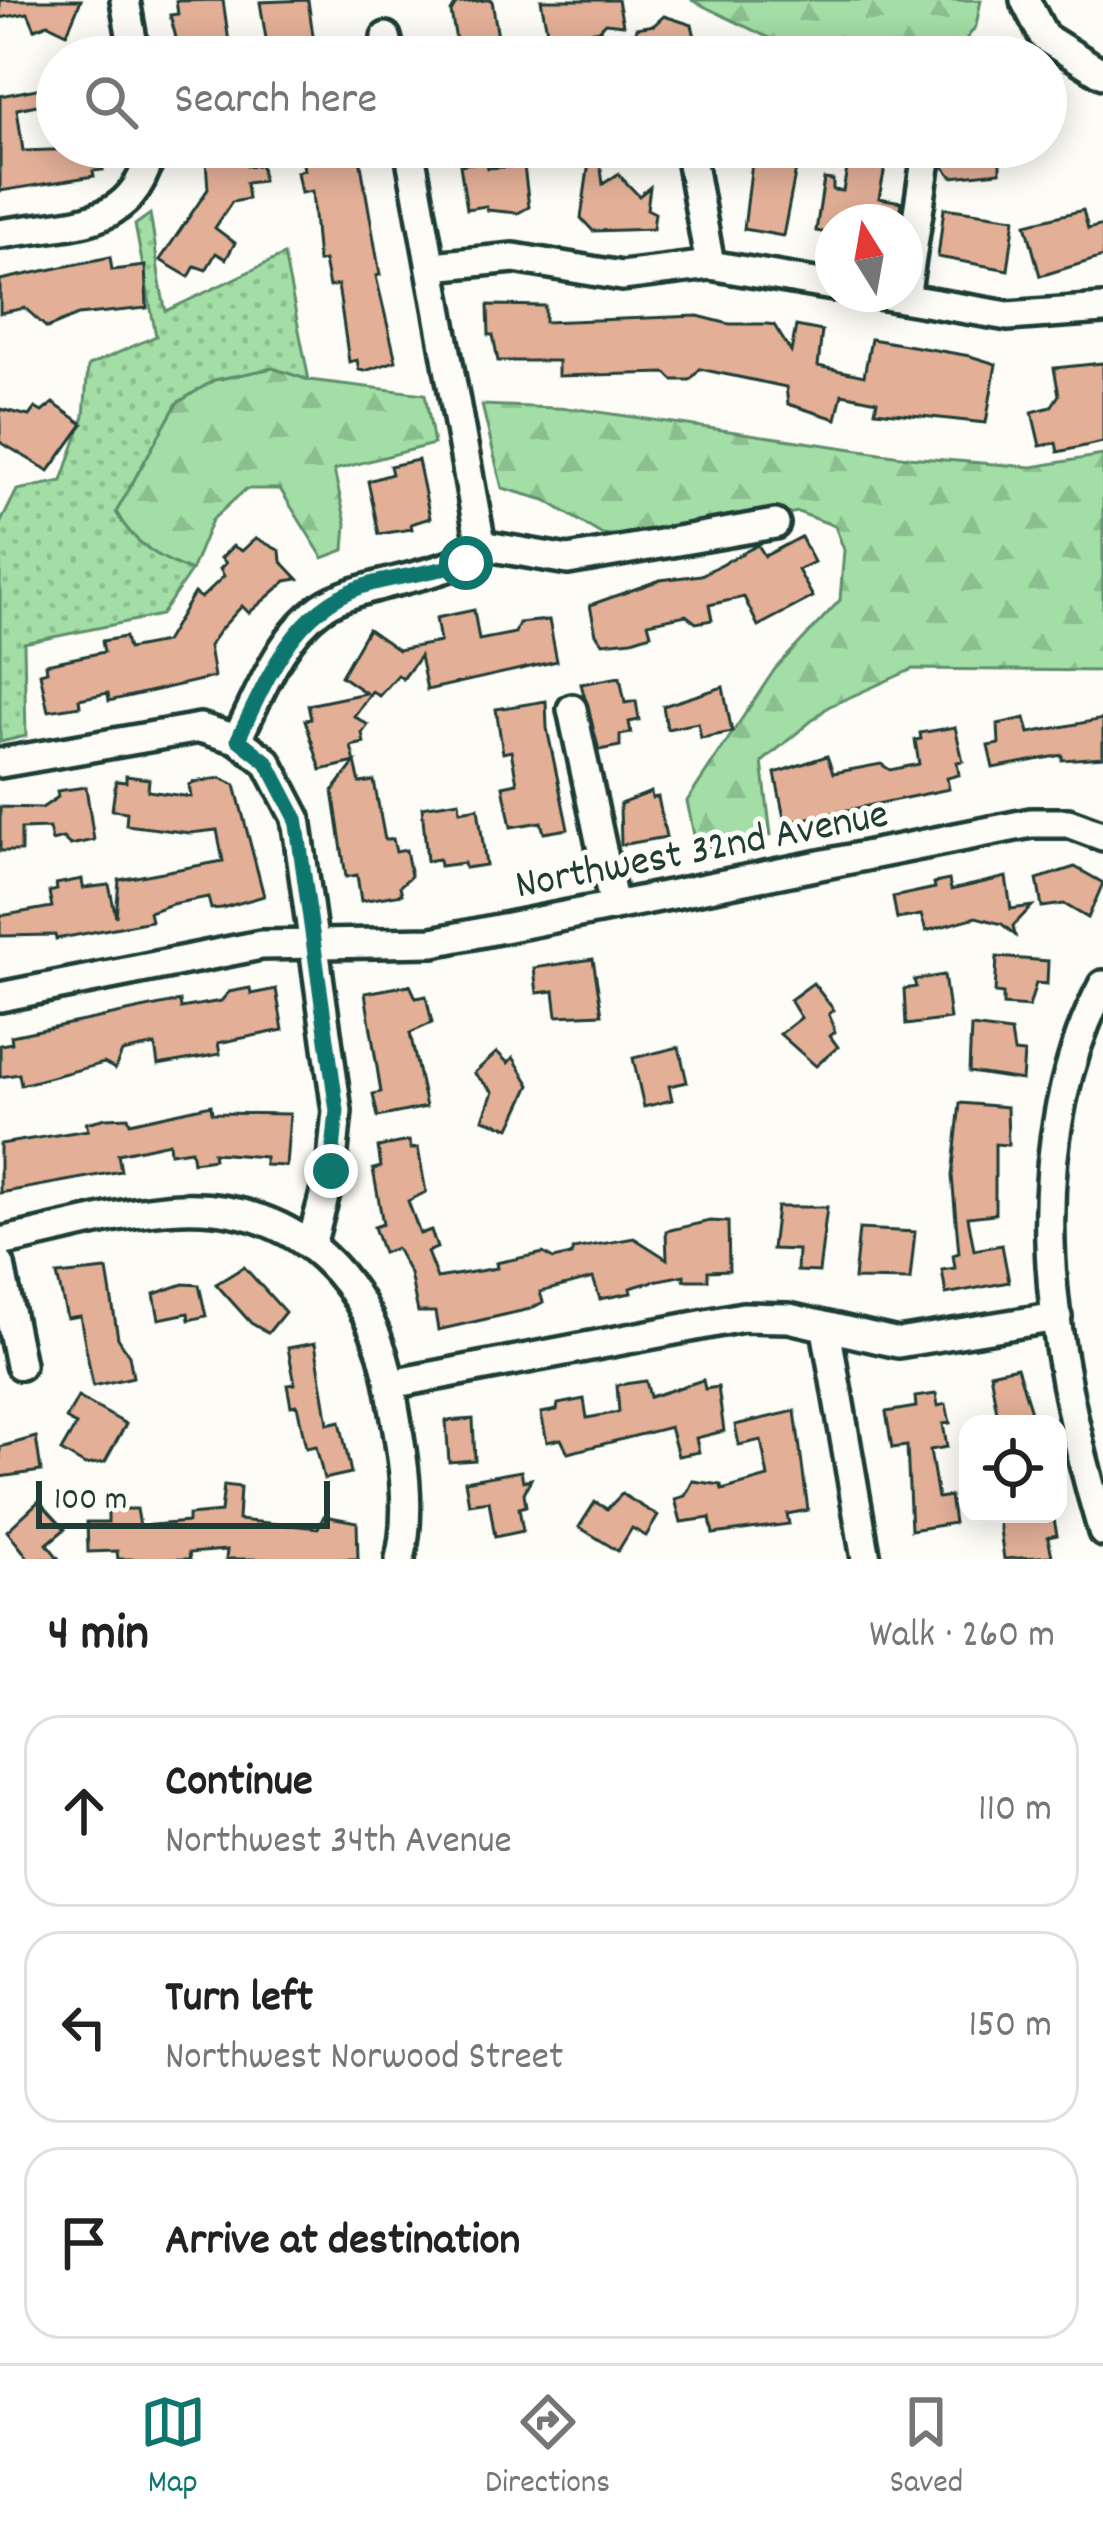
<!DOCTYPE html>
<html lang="en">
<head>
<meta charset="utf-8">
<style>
  :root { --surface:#fff; --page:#f2f2f2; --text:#222; --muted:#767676; --line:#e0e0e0; --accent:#0f766e }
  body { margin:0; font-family:Dekko,sans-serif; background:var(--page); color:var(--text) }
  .controls { position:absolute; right:36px; bottom:36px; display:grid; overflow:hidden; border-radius:24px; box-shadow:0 6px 30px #0003 }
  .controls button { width:108px; height:108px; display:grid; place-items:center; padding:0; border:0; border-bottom:3px solid var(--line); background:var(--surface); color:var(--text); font:60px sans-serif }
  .compass { position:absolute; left:815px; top:204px; width:108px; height:108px; border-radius:50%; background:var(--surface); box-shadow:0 6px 30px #0003; rotate:349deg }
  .scale { position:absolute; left:36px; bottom:30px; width:294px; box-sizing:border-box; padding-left:12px; border:6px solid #1f3d34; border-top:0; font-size:33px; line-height:42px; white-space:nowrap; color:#1f3d34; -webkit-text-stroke:9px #fdfcf7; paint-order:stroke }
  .stop { position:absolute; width:36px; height:36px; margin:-27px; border:9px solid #0f766e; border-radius:50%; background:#fff }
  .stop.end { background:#0f766e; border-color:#fff; box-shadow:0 3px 12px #0008 }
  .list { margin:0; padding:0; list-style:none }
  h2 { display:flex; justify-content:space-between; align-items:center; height:156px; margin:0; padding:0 48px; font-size:51px }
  h2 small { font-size:39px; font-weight:400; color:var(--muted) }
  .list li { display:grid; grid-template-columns:78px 1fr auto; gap:36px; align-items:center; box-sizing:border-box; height:192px; margin:0 24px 24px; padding:0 24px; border:3px solid var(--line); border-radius:36px }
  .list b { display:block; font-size:45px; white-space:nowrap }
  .list p { margin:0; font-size:39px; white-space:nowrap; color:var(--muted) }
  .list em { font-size:39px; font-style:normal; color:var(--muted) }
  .icon { flex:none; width:66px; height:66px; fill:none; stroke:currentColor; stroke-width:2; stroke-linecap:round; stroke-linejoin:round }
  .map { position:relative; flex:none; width:1103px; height:1559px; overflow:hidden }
  .search { position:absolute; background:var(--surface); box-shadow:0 6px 30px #0003; left:36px; right:36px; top:36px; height:132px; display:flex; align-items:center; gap:30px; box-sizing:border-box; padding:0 42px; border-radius:66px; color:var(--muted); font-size:45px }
  .sheet { height:804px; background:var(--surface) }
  nav { display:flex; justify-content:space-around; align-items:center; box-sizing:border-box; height:168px; border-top:3px solid var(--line); background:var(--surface); font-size:33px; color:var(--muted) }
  nav a { display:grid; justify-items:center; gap:6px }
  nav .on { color:var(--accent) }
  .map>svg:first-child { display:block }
  .forest { fill:url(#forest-firs); stroke:#608e6c; stroke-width:3 }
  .park { fill:url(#park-dots); stroke:#608e6c; stroke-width:3 }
  .building { fill:#e3af97; stroke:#1f3d34; stroke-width:3 }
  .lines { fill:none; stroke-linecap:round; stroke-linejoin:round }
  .minor-casing { stroke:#1f3d34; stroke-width:36 }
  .minor { stroke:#fdfcf7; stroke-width:27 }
  .route { stroke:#0f766e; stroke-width:15 }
  .labels { text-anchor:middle; stroke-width:10; stroke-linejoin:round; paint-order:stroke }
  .street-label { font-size:42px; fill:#1f3d34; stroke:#fdfcf7 }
</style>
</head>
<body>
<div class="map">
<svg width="1103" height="1559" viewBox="0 0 1103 1559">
  <defs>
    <pattern id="forest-firs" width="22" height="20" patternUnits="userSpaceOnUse" patternTransform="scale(3)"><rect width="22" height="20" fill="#a2dea5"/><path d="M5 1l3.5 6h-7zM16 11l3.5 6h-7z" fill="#8bbf8f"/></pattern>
    <pattern id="park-dots" width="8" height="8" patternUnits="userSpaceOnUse" patternTransform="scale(3)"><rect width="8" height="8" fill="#a2dea5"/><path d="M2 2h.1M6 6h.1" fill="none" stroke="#8bbf8f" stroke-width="1.8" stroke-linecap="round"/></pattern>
  </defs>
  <rect width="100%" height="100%" fill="#fdfcf7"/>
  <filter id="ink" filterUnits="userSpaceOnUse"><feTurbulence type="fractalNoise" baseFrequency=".00833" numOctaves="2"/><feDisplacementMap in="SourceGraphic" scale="24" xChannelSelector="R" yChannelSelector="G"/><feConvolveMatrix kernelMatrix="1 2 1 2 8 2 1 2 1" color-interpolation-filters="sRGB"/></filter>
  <g filter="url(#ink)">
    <g class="forest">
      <polygon points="691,0 981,0 976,26 953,57 808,57"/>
      <path d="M273,368L309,380L425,394L434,444L334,470L346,523L344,550L323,558L280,489H246L212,520L191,571C159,558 133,544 116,512L177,403L214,380Z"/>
      <polygon points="482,405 578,409 908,457 1032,467 1103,455 1103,671 913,669 828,707 762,762 771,835 732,850 696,845 687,801 775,669 840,600 844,550 835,526 798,512 654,538 601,534 545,500 502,488"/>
    </g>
    <path class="park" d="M150,214C157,248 157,279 166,311L284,255L309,380L273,368L214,380L177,403L116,512C133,544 159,558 191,571L161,615L24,643L26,736L0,742V524L17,490L62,481L84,416L88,366L156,336L135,225Z"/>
    <g class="building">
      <polygon points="0,0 81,0 67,33 48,24 35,29 28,13 0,18"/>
      <polygon points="223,0 229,42 204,46 205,55 181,57 170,15 178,14 176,1"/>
      <polygon points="308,0 316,57 269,57 260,2"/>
      <polygon points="485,0 492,0 501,57 459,57 451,12 456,4"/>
      <polygon points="541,0 618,0 623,25 606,23 599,30 574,35 578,57 552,57"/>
      <polygon points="664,16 692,25 700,57 641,57 636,28 654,25"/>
      <polygon points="57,85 57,101 17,109 23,151 133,147 130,158 102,163 103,170 93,171 94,176 0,191 0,96"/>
      <polygon points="205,147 245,147 247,166 261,165 263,181 246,183 248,199 232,202 215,228 235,243 226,259 216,253 206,270 195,266 189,277 160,260 208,189"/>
      <polygon points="358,147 380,275 376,276 396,361 365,371 359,370 357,360 349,362 338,285 329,287 324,261 318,262 312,191 301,193 297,172 304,170 302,158"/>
      <polygon points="598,147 603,184 618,174 639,196 650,187 647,209 655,213 653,229 593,231 581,218 591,148"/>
      <polygon points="851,147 889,147 879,198 901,202 898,222 833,222 833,234 816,231 824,179 833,180 833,190 843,191"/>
      <polygon points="940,147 1000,147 1000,172 952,177 943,166"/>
      <polygon points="753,154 797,164 783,236 744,229"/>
      <polygon points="485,161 487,168 524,166 529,207 518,213 487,210 486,206 467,209 460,165"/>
      <polygon points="944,208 1015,218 1008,270 938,257"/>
      <polygon points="1083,210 1088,229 1103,225 1103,257 1040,276 1026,224"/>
      <polygon points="110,257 112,270 145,266 147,308 78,315 47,328 25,308 0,313 0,280"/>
      <polygon points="488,305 545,306 545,322 698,316 729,324 767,324 774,325 791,352 796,326 822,331 818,366 864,376 871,339 970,356 996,364 986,423 875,411 877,401 842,394 836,419 788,404 786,387 700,369 690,380 673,380 666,373 558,376 558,361 498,361 493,335 489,335"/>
      <polygon points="1103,363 1103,442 1058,452 1056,443 1040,446 1032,412 1051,407 1059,395 1054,368"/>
      <polygon points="53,403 83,424 49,471 0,442 0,409 29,416 35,408 42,412"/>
      <polygon points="418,460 430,518 411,524 412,529 379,534 368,481 392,474 390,466"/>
      <polygon points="801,537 814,562 798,570 813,597 758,626 744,597 709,605 712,620 696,623 686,615 648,623 651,634 632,640 603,643 596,634 590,605 660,580 701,575 758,545 765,556"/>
      <polygon points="256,538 280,551 281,561 298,579 286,581 249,613 242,606 220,630 209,646 214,677 109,701 108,693 79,699 80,706 48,711 40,673 47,671 46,664 104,652 102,641 125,637 128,649 165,642 194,593 201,598 224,576 220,569 226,563 221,558 233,546 242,551"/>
      <polygon points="474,610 479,640 515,633 519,623 549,620 557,661 427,690 420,656 403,679 398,675 379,696 372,691 354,716 368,725 362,733 364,743 351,746 360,783 374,781 385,840 393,839 396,852 406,850 411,876 400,886 402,894 361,901 357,875 346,877 333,791 355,762 321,770 305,720 311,719 308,705 366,693 341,676 368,629 398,650 440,642 436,618"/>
      <polygon points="620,677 625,703 636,701 639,720 629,722 631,733 620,735 620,746 599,750 581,684"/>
      <polygon points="723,687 732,732 701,738 698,723 667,729 663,706"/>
      <polygon points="546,701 547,728 568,829 544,833 541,822 511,827 503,786 517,783 511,751 503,753 496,709"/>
      <polygon points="1025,718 1029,733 1103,719 1103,757 1062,760 1062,755 993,768 988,746 999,744 998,724"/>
      <polygon points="955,727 963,761 957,762 959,775 947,778 949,789 785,823 775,773 827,756 833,773 881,764 890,770 919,764 915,740 921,739 920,733"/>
      <polygon points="126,776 149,779 148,791 191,797 189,785 194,782 221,778 235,785 264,896 222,908 211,909 208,897 172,904 149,912 151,921 56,939 55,935 0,936 0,916 52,907 49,892 57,890 56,884 82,879 83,888 109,885 116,917 119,880 223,861 217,830 190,833 126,825 127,812 112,810 116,781 126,782"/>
      <polygon points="86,787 94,840 70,845 63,838 52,841 49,828 21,829 21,851 0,851 0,807 42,808 58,797 57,791"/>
      <polygon points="651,792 652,798 658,797 666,837 621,845 620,804"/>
      <polygon points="459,801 460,811 478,808 486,865 465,868 464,863 440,866 439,859 427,861 422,807"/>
      <polygon points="1075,867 1103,883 1088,918 1064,904 1042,907 1037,879"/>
      <polygon points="1006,877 1011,909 1032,906 1013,926 1015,935 1002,924 976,917 926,931 921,915 897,919 893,897 935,888 934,883 949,880 951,890"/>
      <polygon points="997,957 1048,961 1047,984 1036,983 1029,1007 1003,1005 1003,994 995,993"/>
      <polygon points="593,959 602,1014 557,1016 554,991 537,993 534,968"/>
      <polygon points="944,975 950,1019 906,1025 904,989 916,987 914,980"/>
      <polygon points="813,983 834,1010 829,1014 835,1032 830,1036 838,1047 816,1066 780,1034 801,1018 790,1000"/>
      <polygon points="410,985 416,998 426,996 432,1023 410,1033 426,1107 378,1117 373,1094 381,1092 365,993"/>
      <polygon points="250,988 251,994 276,989 283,1030 218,1043 220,1054 158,1065 155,1045 122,1052 115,1069 104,1063 21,1085 19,1074 0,1077 0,1045 12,1043 11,1036 180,1001 181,1008 221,1001 229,992"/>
      <polygon points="971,1027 1011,1032 1014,1052 1024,1053 1022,1080 969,1072"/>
      <polygon points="679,1047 687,1082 669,1086 672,1100 644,1107 633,1058"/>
      <polygon points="497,1052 508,1063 513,1057 530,1085 510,1128 483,1119 493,1092 474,1073"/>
      <polygon points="960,1103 1007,1107 1008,1145 995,1144 995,1214 968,1217 974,1250 1002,1245 1009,1282 946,1294 942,1270 955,1268 953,1255 959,1253 952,1176"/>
      <polygon points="211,1105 212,1113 290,1114 286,1166 265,1165 265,1157 213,1153 214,1159 193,1162 191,1150 170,1153 169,1143 118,1154 121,1171 0,1193 0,1144 88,1130 86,1123 106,1118 128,1117 130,1123"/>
      <polygon points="409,1141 411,1149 418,1148 426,1192 408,1201 420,1234 431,1230 437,1248 427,1252 437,1278 497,1268 496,1263 543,1253 553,1259 571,1255 573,1249 634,1238 667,1259 666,1231 710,1221 728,1222 729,1270 708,1271 708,1280 684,1280 684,1275 654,1281 630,1288 631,1293 600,1299 593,1278 540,1292 543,1302 530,1309 438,1330 435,1312 418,1312 410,1274 396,1248 383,1253 374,1227 383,1224 373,1169 381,1167 378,1147"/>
      <polygon points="777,1207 827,1207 819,1272 797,1271 798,1250 772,1249"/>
      <polygon points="859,1229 915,1232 910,1280 854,1279"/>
      <polygon points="244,1267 285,1312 268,1333 251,1323 216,1284"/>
      <polygon points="107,1270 118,1338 129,1355 133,1377 93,1386 80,1316 67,1318 57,1275"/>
      <polygon points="183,1284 199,1285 206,1316 189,1320 188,1313 159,1319 154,1294"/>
      <polygon points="315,1343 328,1424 340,1421 351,1473 324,1479 316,1446 306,1448 297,1405 291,1406 287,1385 295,1384 288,1348"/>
      <polygon points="1017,1367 1031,1412 1026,1413 1027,1421 999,1424 990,1373"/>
      <polygon points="703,1380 705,1389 718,1387 724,1431 696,1438 699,1452 678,1456 670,1427 568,1453 561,1439 547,1442 541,1413 557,1410 558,1404 584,1399 587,1418 619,1412 617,1385 646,1381 650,1397"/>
      <polygon points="936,1394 938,1406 946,1404 950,1423 943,1424 947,1447 930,1450 938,1498 950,1496 954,1523 911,1530 907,1446 892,1448 886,1412 916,1407 915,1397"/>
      <polygon points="78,1397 126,1424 105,1462 85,1465 61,1451 76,1425 66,1419"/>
      <polygon points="795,1411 808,1510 787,1514 789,1524 713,1534 710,1518 681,1522 675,1499 685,1496 693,1481 721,1485 722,1490 768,1477 761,1440 739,1445 735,1425"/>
      <polygon points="473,1419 475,1460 449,1462 446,1421"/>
      <polygon points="36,1437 41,1471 0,1477 0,1447"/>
      <polygon points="521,1471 523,1481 531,1479 524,1493 526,1506 519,1508 523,1531 495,1537 489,1501 469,1504 465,1481"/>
      <polygon points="224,1485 240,1487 238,1520 318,1528 324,1516 357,1522 358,1559 226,1559 227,1550 189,1553 190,1559 118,1559 117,1551 88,1552 87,1522 108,1522 108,1509 137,1509 140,1526 188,1522 188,1515 221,1512"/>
      <polygon points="622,1494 658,1516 646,1536 632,1528 618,1551 579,1527 595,1502 607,1509"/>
      <polygon points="39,1501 65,1529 47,1544 59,1559 29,1559 7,1531"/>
      <polygon points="998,1514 1053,1514 1057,1535 1048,1537 1052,1556 1004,1559"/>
    </g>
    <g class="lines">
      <defs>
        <g id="minor">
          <polyline points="125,0 135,57"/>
          <polyline points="1025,0 1044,37 1103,74"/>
          <polyline points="386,37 391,57"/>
          <polyline points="409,147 481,545"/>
          <polyline points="689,147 710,265"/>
          <path d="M0,234C73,221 134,232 152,147"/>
          <polyline points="433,266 514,258 622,276 710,265 833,286"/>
          <polyline points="878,294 1008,316 1103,309"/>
          <polyline points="905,298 926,160"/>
          <polyline points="572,709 614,906"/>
          <path d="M237,739C260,694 279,638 321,608C360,580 467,576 481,545L568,560L775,524"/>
          <polyline points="0,763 200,728 237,739 267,762 296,818 337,1111 331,1171 311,1245"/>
          <path d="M1103,985C1015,1153 1051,1358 1103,1532"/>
          <polyline points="0,997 261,945 433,942 1031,823 1068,823 1103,836"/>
          <path d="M0,1242C58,1231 122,1210 181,1208C300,1204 374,1283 392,1395C401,1447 413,1506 400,1559"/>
          <polyline points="0,1265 20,1365"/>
          <polyline points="826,1329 866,1559"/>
          <polyline points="391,1384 743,1317 789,1318 898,1343 1057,1317"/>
        </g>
      </defs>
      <use href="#minor" class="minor-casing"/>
      <use href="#minor" class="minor"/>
    </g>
  </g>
  <g class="lines" filter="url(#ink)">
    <path class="route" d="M331,1171L337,1111L296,818L267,762L238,739C270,673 296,603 374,583C405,575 436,572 466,563"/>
  </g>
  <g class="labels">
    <g class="street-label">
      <text transform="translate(701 846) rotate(-11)" y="15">Northwest 32nd Avenue</text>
    </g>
  </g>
</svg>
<div class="controls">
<button><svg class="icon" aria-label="locate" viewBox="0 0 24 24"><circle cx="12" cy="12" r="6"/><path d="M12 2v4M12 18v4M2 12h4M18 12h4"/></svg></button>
</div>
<svg class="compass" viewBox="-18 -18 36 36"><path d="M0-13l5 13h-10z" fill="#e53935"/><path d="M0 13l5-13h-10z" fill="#767676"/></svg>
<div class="scale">100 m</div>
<div class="stop" style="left:466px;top:563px"></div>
<div class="stop end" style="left:331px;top:1171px"></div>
<div class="search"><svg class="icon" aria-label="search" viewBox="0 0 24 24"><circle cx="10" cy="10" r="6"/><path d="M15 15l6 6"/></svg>Search here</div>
</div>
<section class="sheet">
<h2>4 min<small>Walk · 260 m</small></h2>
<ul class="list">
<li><svg class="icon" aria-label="ahead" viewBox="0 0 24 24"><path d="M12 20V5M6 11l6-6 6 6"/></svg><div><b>Continue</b><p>Northwest 34th Avenue</p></div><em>110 m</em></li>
<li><svg class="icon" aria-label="left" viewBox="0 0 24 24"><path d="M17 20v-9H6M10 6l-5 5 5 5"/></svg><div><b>Turn left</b><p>Northwest Norwood Street</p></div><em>150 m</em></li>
<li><svg class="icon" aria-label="arrive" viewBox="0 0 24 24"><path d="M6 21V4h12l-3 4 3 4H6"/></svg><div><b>Arrive at destination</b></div></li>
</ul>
</section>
<nav>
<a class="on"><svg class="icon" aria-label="map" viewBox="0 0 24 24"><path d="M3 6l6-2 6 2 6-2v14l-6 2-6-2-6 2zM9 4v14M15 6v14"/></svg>Map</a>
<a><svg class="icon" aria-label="directions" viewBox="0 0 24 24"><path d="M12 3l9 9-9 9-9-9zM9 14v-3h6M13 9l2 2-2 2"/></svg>Directions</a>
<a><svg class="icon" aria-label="saved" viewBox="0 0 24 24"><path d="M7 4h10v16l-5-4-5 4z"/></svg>Saved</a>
</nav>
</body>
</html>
